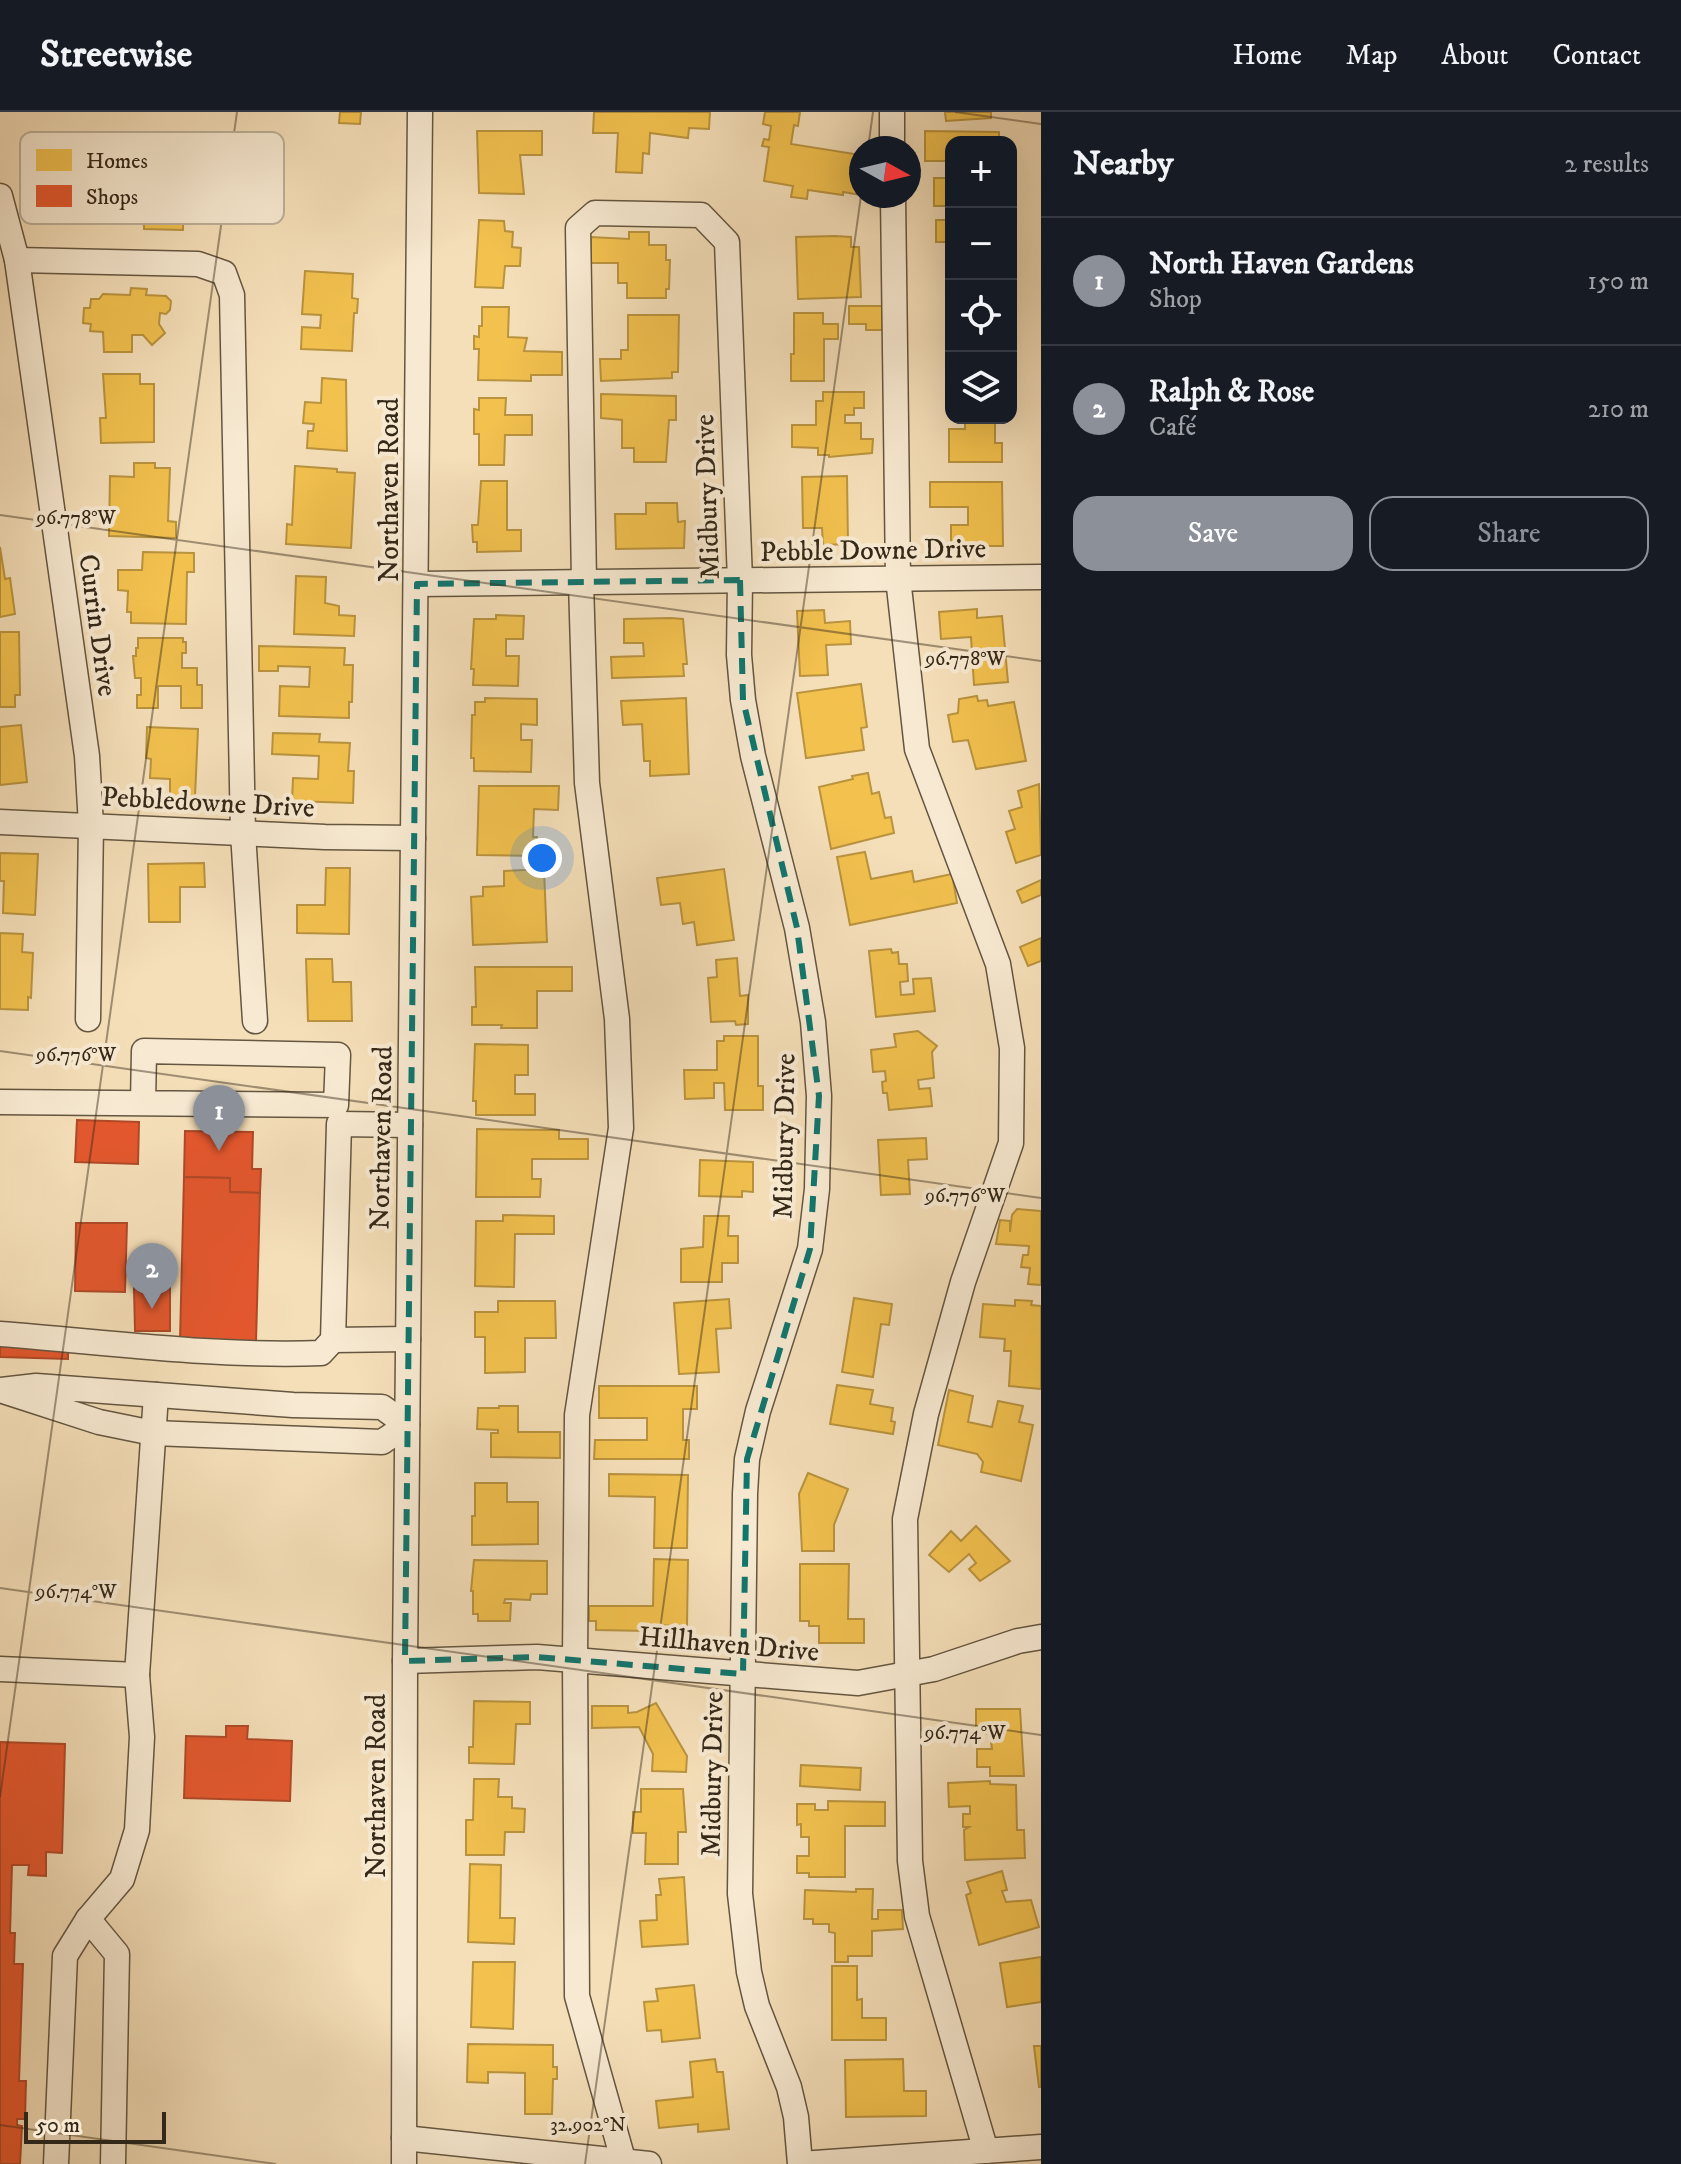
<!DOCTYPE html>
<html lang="en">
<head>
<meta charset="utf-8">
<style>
  :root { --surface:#171b24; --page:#20242c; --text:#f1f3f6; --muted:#9ea1a6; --line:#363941; --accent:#8c9099 }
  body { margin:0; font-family:"IM FELL DW Pica",serif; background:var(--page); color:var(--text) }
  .controls { position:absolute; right:24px; top:24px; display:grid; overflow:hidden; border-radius:16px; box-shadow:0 8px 32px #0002 }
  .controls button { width:72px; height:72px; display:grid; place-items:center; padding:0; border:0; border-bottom:2px solid var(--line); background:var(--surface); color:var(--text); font:40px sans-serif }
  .compass { position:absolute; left:849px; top:24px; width:72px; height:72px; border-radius:50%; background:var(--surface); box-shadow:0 8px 32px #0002; rotate:98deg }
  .scale { position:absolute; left:24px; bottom:20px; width:142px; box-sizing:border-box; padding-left:8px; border:4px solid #342818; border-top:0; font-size:22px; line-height:28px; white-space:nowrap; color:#342818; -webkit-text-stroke:6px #f8ead2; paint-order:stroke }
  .you { position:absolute; left:542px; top:746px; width:28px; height:28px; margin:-20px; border:6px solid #fff; border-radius:50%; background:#1a73e8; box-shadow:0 0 0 12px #1a73e833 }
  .badge { display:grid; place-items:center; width:52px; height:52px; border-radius:50%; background:var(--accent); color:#fff; font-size:26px; font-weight:700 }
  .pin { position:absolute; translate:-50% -66px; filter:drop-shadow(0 2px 4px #0008) }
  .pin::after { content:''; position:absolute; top:42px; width:28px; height:24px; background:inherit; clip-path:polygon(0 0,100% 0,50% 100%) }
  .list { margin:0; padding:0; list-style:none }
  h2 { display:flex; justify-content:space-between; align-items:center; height:104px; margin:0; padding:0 32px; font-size:34px }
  h2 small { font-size:26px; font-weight:400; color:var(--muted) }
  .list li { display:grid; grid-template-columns:52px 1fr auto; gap:24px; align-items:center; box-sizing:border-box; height:128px; padding:0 32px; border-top:2px solid var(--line) }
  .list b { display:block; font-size:30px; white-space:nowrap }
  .list p { margin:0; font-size:26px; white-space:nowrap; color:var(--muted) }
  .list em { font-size:26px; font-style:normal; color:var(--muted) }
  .actions { display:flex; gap:16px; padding:24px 32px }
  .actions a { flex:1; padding:18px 0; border:2px solid var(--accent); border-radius:24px; text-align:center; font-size:28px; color:var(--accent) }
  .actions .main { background:var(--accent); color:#fff }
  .icon { flex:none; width:44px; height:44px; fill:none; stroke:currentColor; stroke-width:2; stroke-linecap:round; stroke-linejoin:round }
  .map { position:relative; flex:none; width:1041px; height:2052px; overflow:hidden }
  header { display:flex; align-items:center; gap:48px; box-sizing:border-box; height:112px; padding:0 40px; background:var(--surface); border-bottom:2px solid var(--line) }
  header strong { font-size:38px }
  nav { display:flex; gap:44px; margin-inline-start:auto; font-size:28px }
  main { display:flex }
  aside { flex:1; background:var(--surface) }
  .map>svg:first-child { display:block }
  .homes { fill:#f2c14e; stroke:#b9933e; stroke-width:2 }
  .shops { fill:#e4572e; stroke:#af4927; stroke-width:2 }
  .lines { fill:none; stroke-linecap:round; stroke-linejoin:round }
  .minor-casing { stroke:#645640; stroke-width:27 }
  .minor { stroke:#f8ead2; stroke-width:24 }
  .marked { fill:none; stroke:#0f766e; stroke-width:6; stroke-dasharray:16 10; stroke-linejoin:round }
  .ticks { fill:none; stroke:#342818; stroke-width:2; stroke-opacity:0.45 }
  .labels { text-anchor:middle; stroke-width:8; stroke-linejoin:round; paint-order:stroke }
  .street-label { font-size:28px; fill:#342818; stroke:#f8ead2 }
  .key { fill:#f8ead2; stroke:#bdb09a; stroke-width:2 }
  .key-label { font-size:22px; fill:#342818 }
  .ticks-label { font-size:20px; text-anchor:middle; fill:#342818; stroke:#f8ead2; stroke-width:8; stroke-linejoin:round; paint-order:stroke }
</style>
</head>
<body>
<header>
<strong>Streetwise</strong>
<nav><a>Home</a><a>Map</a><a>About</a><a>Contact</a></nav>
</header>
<main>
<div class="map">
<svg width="1041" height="2052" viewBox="0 0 1041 2052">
  <rect width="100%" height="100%" fill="#f5dfb9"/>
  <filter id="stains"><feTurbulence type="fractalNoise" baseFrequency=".0025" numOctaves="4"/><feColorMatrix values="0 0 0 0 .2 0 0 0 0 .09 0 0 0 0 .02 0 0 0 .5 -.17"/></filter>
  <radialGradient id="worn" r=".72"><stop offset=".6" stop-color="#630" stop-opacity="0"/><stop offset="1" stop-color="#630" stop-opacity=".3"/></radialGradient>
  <g class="homes">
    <polygon points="340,0 361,0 360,12 339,11"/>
    <polygon points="594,0 710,0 709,17 689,16 688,26 650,21 649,42 643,41 642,61 616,60 618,21 593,21"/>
    <polygon points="765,0 800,0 798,14 794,13 791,32 861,43 861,83 843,80 843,83 808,78 807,87 791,85 793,74 764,69 769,35 762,34 764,27 769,28 771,14 763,12"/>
    <polygon points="945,0 991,0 991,6 946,9"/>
    <polygon points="477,19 542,19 542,43 520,43 524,82 479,81"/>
    <polygon points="925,19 999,20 999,30 951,30 951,49 925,49"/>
    <polygon points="145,21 183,22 183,42 165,42 162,74 183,74 183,118 144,117 144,107 135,107 135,86 143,86"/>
    <polygon points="915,41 916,67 909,67 909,42"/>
    <rect x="934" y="66" width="17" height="28"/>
    <polygon points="479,108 504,109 505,119 513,120 512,135 521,136 520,154 505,154 503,176 475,175"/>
    <rect x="936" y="108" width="15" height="22"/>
    <polygon points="629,120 649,120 649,133 666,133 666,148 670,148 669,177 666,177 666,186 627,186 627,171 618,171 618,151 591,151 591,125 629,127"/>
    <polygon points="835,124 851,125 851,135 859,135 861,185 798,187 796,125"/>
    <polygon points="305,159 353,162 352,186 358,187 357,201 354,201 352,239 301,237 302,215 320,216 321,203 302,202"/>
    <polygon points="131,176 147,177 146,183 166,184 171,189 170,198 166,202 160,201 159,212 165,221 152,233 143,223 132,223 132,240 104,240 103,220 90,219 91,212 83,211 84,196 90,196 91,187 99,187 103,182 130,183"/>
    <polygon points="849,194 884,194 885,218 866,218 866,212 849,212"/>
    <polygon points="482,195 509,195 508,225 527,226 524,239 562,240 562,263 531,263 531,269 478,268 479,237 474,237 474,224 479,225 479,214 482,214"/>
    <polygon points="794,201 823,201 823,212 838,212 838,227 824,227 824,269 791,269 791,242 794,242"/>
    <polygon points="628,203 679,203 678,260 672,260 672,266 601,269 600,247 621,247 621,238 628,238"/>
    <polygon points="103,262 140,262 140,272 154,272 154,330 101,331 100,306 106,306"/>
    <polygon points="322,266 346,268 347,339 307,336 308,319 313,319 314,312 303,311 305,290 321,291"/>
    <polygon points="823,280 864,280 864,296 854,296 854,303 845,303 845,311 861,311 861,327 873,327 872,341 829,345 829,343 818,343 818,336 792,335 792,313 816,313 816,289 823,289"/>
    <polygon points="601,282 676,284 676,308 669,308 666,350 634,350 634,336 622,336 622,308 601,306"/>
    <polygon points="479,286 506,286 505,303 532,303 532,323 505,323 504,353 479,353 479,322 474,322 474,297 479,298"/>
    <polygon points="965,306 995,308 995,331 1002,331 1002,350 949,350 949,317 965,317"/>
    <polygon points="134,351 155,351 155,356 170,356 168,409 176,410 176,426 109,424 110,364 134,365"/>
    <polygon points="295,354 337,357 337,360 355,361 351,436 286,432 287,412 292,413"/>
    <polygon points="847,364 848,432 823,433 822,416 803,416 802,365"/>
    <polygon points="481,369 507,369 507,418 521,418 521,439 477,440 477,430 473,430 472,413 478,413"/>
    <polygon points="930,370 1002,370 1003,434 951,434 951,413 968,413 968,395 930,395"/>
    <polygon points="646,391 677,391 678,410 685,409 684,436 616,437 615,402 646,402"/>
    <polygon points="0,435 5,467 10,466 15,502 0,505"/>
    <polygon points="143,440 194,441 194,460 187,460 186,512 131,511 131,500 127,500 128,479 118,478 118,458 142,458"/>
    <polygon points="296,464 326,465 325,491 339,494 339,503 355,504 354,524 294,522"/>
    <polygon points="977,497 977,506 1002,504 1008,570 974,573 971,525 941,527 939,500"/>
    <polygon points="824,498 825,511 850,509 851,532 826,533 828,563 800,564 797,499"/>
    <polygon points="496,503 524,504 523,527 506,527 506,544 519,544 518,574 473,573 474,557 471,557 474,507 496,507"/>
    <polygon points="671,506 683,507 687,552 683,552 684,564 612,566 611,545 644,544 643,531 624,531 624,507"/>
    <polygon points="0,520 19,520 20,583 15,583 15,595 0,595"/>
    <polygon points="138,526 183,526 183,530 186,530 186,541 182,541 182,556 197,556 197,573 202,573 202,596 181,596 181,574 158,574 158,596 137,596 137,583 141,583 141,566 135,566 133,544 136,544 136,536 138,536"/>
    <polygon points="259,534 345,536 344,553 353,553 352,590 349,590 349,606 279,604 280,574 309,575 310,555 278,554 278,559 259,559"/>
    <polygon points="861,572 867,615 861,616 864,638 806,646 797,581"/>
    <polygon points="977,584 978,589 987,588 988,594 1014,590 1026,649 976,657 968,628 953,630 948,603 958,601 959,587"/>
    <polygon points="485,586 537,587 537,613 521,612 521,628 532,628 531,660 474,659 474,646 471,646 472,603 475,603 475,590 485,590"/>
    <polygon points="686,586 689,662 650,664 650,649 644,649 642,612 623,613 621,589"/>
    <polygon points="21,613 27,670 0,673 0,615"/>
    <polygon points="147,615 198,617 195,685 170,684 170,667 150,666 151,647 146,646"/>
    <polygon points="273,621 320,622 319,630 350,631 348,659 354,659 353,691 292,689 293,666 318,667 319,644 272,642"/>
    <polygon points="868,661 872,682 879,680 885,706 891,705 894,721 831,737 819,675 853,667 852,664"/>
    <polygon points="1039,672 1041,743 1016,751 1006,720 1015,717 1009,699 1022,695 1018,679"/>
    <polygon points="479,674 559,674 558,698 534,697 533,725 537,725 537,744 477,743"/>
    <polygon points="865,740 871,767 912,759 914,770 952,762 957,791 850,813 837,745"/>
    <polygon points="0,741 38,742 35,803 3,801 4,769 0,769"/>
    <polygon points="204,751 205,775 180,775 180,810 149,810 148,752"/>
    <polygon points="326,756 350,756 349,822 297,821 297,793 325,793"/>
    <polygon points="544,757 547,830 473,833 471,785 483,784 483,775 504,774 504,759"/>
    <polygon points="724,757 734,828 697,833 694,810 683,812 680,791 661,793 657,766"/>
    <polygon points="1041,768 1041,783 1022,791 1017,779"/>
    <polygon points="0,821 23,822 22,840 33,841 31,886 28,885 28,898 0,897"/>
    <polygon points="1041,826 1041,849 1028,854 1020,835"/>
    <polygon points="891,837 892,841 898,840 899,852 907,852 908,869 900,870 901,883 914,882 913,867 931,866 935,899 876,905 869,839"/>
    <polygon points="737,846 740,884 748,883 748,912 736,913 735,909 711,910 708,866 717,865 716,848"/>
    <polygon points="306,847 332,847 333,870 351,870 352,909 308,909"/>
    <polygon points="475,855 572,855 572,879 537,879 537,916 501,916 502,913 472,913 472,895 476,895"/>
    <polygon points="918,919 937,934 932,940 934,966 918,968 919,977 930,976 932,994 889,998 887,981 883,981 882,970 886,969 885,959 873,960 871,938 896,935 894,922"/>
    <polygon points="724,924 758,924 758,974 763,974 763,998 725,998 724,971 714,971 714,986 685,987 684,958 717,958 717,929 724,929"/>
    <polygon points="475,932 528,933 528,963 515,963 515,982 535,982 535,1003 476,1003 476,989 473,989"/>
    <polygon points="477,1017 559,1018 559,1027 588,1027 588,1047 532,1047 532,1067 541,1067 540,1085 476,1085"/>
    <polygon points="926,1026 927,1047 908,1048 910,1082 881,1083 878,1028"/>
    <polygon points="700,1048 753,1050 753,1080 742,1079 742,1085 699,1084"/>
    <polygon points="1017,1097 1041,1099 1041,1173 1028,1172 1030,1156 1021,1155 1023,1143 1028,1143 1029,1134 996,1132 1000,1108 1010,1109 1010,1120 1012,1103"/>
    <polygon points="503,1103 554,1104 554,1122 515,1122 514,1175 475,1174 476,1109 503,1109"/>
    <polygon points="704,1104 729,1104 728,1124 738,1124 738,1151 722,1151 722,1170 681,1170 681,1137 703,1135"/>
    <polygon points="854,1186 892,1192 889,1213 881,1212 873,1265 842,1260"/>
    <polygon points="729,1187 731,1216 716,1217 719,1260 679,1262 674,1191"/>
    <polygon points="1015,1188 1032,1189 1031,1193 1041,1194 1041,1277 1009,1274 1011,1239 1004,1239 1005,1227 980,1225 983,1192 1015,1194"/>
    <polygon points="498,1189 555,1189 556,1226 525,1226 525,1260 485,1261 485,1225 475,1225 475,1200 498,1200"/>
    <polygon points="837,1273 873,1278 870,1292 893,1296 891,1309 895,1310 893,1322 830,1312"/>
    <polygon points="599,1274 697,1274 697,1297 683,1297 683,1328 689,1328 689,1347 594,1347 595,1328 647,1328 647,1306 599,1306"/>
    <polygon points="949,1278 973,1284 968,1310 992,1315 998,1289 1023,1294 1019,1310 1033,1313 1021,1369 981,1360 983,1350 977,1342 938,1333"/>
    <polygon points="499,1294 518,1294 518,1320 560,1320 560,1346 491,1345 491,1321 498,1321 498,1318 477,1317 478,1296 499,1296"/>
    <polygon points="808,1361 848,1377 834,1413 834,1439 802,1439 799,1382"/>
    <polygon points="609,1362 688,1363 687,1436 654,1436 655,1385 609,1384"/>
    <polygon points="475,1371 507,1371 507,1390 538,1390 538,1432 472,1433 472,1404 475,1404"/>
    <polygon points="976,1414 1010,1449 980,1469 969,1457 976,1451 969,1442 949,1460 929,1443 951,1419 961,1429"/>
    <polygon points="654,1447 688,1448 687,1514 649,1513 649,1519 596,1518 596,1509 589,1509 589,1494 653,1494"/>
    <polygon points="474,1448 547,1449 547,1482 531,1482 530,1488 505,1487 504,1491 511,1491 510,1509 478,1509 478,1502 473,1502 473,1479 471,1479"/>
    <polygon points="800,1452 849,1452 848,1507 864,1507 864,1531 819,1531 819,1514 809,1514 809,1509 800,1509"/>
    <polygon points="474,1589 530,1590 530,1612 516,1612 514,1652 469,1651 469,1635 473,1635"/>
    <polygon points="656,1591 687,1644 686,1660 652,1659 653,1642 639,1615 592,1616 592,1594 628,1594 628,1601 637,1600"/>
    <polygon points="976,1597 1020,1597 1024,1664 990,1664 990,1655 977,1655 977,1637 992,1637 990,1622 976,1622"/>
    <polygon points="801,1653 861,1656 860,1678 800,1674"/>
    <polygon points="474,1667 499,1667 498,1685 512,1685 512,1696 525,1697 524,1720 505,1720 504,1743 466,1743 466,1708 473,1708"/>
    <polygon points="990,1669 990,1672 1016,1673 1017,1718 1024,1718 1025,1746 965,1748 964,1718 969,1715 963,1715 963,1702 970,1702 970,1694 949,1695 948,1671"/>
    <polygon points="641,1677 683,1677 686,1720 678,1720 678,1752 645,1752 646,1721 633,1721 633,1700 641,1700"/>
    <polygon points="828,1689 885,1690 885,1714 845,1714 845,1765 809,1765 809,1761 797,1761 797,1744 809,1744 809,1725 801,1725 801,1712 797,1713 797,1692 815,1692 815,1698 828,1698"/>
    <polygon points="470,1752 501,1753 500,1806 515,1806 514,1832 468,1830"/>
    <polygon points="1002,1759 1007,1778 1002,1779 1006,1790 1031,1788 1039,1815 979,1833 966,1783 971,1781 967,1770"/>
    <polygon points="684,1765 688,1832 642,1835 640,1809 657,1808 656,1783 661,1783 659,1767"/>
    <polygon points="856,1777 873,1777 872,1807 878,1807 878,1798 902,1798 903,1817 872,1819 872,1844 848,1844 848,1850 835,1850 835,1821 829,1820 829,1812 813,1812 813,1807 804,1807 805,1778 856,1780"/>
    <polygon points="1041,1845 1041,1890 1007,1895 1000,1851"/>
    <polygon points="473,1850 515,1850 513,1917 471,1915"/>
    <polygon points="832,1854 857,1854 857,1888 862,1887 862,1906 886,1906 886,1928 832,1928"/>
    <polygon points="694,1873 700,1926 662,1930 661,1918 647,1919 644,1890 658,1889 656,1877"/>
    <polygon points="468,1932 553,1933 553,1955 557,1955 557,1967 553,1967 552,2002 525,2002 525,1961 488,1960 488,1971 467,1970"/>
    <polygon points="1034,1934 1041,1934 1041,1975 1039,1975"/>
    <polygon points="715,1947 717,1960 723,1960 729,2017 698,2020 698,2012 659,2016 656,1989 693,1985 690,1950"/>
    <polygon points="903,1947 904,1979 926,1979 926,2004 846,2005 845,1948"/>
  </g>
  <g class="shops">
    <polygon points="77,1008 139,1010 138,1052 75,1050"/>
    <polygon points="185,1019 253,1020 252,1057 261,1057 260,1081 230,1080 230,1066 184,1065"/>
    <polygon points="184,1065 230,1066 230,1080 260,1081 256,1230 180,1228"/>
    <polygon points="76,1111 127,1111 125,1180 75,1179"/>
    <polygon points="134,1176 170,1176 170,1219 135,1219"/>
    <polygon points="0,1233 68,1236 68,1247 0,1245"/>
    <polygon points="226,1614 248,1614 247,1627 292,1629 290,1689 184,1686 186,1624 226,1625"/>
    <polygon points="0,1630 65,1632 62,1741 46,1740 46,1764 28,1763 29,1753 12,1753 10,1821 15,1821 14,1852 23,1852 19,1969 26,1969 25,2007 17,2007 17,2013 22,2014 20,2052 0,2052"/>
  </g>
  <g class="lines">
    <defs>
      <g id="minor">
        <polyline points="892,0 892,36"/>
        <polyline points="0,84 17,148 87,644 91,713 88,907"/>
        <polyline points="893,84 898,466 917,637 998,852 1012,936 1011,1031 963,1170 926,1302 905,1407 910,1749 917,1804 986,2039"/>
        <polyline points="17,148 198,152 224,161 232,183 243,721 255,909"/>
        <polyline points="581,470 587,671 617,907 621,1016 577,1303 575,1547 577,1884 624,2051"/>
        <polyline points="584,470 578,116 595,101 701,103 727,130 740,468 739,543 743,588 753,644 797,816 813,910 819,984 817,1077 810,1137 758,1299 747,1347 745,1382 740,1782 749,1860 757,1894 789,1975 796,2005 800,2052"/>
        <polyline points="417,472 1041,465"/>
        <polyline points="0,710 325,725 413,726"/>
        <polyline points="0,990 336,993 338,943 144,939 143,991"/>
        <path d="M0,1222C107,1230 214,1245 321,1241L333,1228"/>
        <polyline points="408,1227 333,1228 339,1012 410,1013"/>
        <polyline points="0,1278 36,1274 293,1293 382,1295 407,1313 382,1330 153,1321 99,1310 0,1278"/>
        <polyline points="405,1549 537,1545 858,1571 934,1557 1018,1529 1041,1525"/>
        <polyline points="0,1557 137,1563"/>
        <polyline points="88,1807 117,1842 113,2052"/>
        <polyline points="404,2026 649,2052"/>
        <polyline points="56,2052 65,1844 88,1807 122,1767 137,1718 142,1625 137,1563 156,1283"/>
        <polyline points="404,2052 405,1549 420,0"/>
        <polyline points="801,2052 1041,2035"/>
      </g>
    </defs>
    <use href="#minor" class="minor-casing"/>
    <use href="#minor" class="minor"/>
  </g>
  <path class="marked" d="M740,468L743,588L797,816L819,984L810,1137L747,1347L743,1562L537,1545L405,1549L417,472Z"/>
  <path class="ticks" d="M955,0L1041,12M868,36L873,0M0,403L1041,549M0,939L1041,1086M0,1476L1041,1623M0,1685L237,0M0,2013L276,2052M585,2052L861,84"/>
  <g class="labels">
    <g class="street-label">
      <text transform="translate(388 378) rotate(-90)" y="10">Northaven Road</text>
      <text transform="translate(706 385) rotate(-92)" y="10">Midbury Drive</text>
      <text transform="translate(873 437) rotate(-1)" y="10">Pebble Downe Drive</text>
      <text transform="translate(99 513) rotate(82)" y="10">Currin Drive</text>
      <text transform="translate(208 689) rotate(3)" y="10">Pebbledowne Drive</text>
      <text transform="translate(783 1024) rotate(-89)" y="10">Midbury Drive</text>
      <text transform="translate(380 1026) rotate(-89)" y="10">Northaven Road</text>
      <text transform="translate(729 1531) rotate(5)" y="10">Hillhaven Drive</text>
      <text transform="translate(711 1662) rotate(-89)" y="10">Midbury Drive</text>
      <text transform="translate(375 1674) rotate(-90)" y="10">Northaven Road</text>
    </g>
  </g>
  <rect x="20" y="20" width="264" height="92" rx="12" class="key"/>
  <rect x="36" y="37" width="36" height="22" fill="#f2c14e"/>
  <rect x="36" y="73" width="36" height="22" fill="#e4572e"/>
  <g class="key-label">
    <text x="86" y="56">Homes</text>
    <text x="86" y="92">Shops</text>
  </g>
  <g class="ticks-label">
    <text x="76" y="412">96.778°W</text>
    <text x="965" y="553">96.778°W</text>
    <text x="76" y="949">96.776°W</text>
    <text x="965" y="1090">96.776°W</text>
    <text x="76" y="1486">96.774°W</text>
    <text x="965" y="1627">96.774°W</text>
    <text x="588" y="2019">32.902°N</text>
  </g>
  <rect width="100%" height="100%" filter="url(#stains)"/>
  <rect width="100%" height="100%" fill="url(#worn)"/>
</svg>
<div class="controls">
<button>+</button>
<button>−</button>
<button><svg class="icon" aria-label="locate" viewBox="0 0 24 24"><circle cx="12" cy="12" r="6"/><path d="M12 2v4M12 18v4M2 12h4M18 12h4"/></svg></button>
<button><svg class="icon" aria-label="layers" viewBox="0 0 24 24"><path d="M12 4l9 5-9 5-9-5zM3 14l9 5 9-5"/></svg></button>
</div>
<svg class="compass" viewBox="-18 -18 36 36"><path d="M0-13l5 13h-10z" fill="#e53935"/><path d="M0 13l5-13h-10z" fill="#9ea1a6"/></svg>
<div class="scale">50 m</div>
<div class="you"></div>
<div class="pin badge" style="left:219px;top:1039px">1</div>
<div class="pin badge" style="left:152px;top:1197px">2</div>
</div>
<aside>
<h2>Nearby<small>2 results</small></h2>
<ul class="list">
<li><span class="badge">1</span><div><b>North Haven Gardens</b><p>Shop</p></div><em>150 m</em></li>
<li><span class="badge">2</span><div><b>Ralph &amp; Rose</b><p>Café</p></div><em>210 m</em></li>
</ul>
<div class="actions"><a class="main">Save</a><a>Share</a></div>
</aside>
</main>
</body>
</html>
